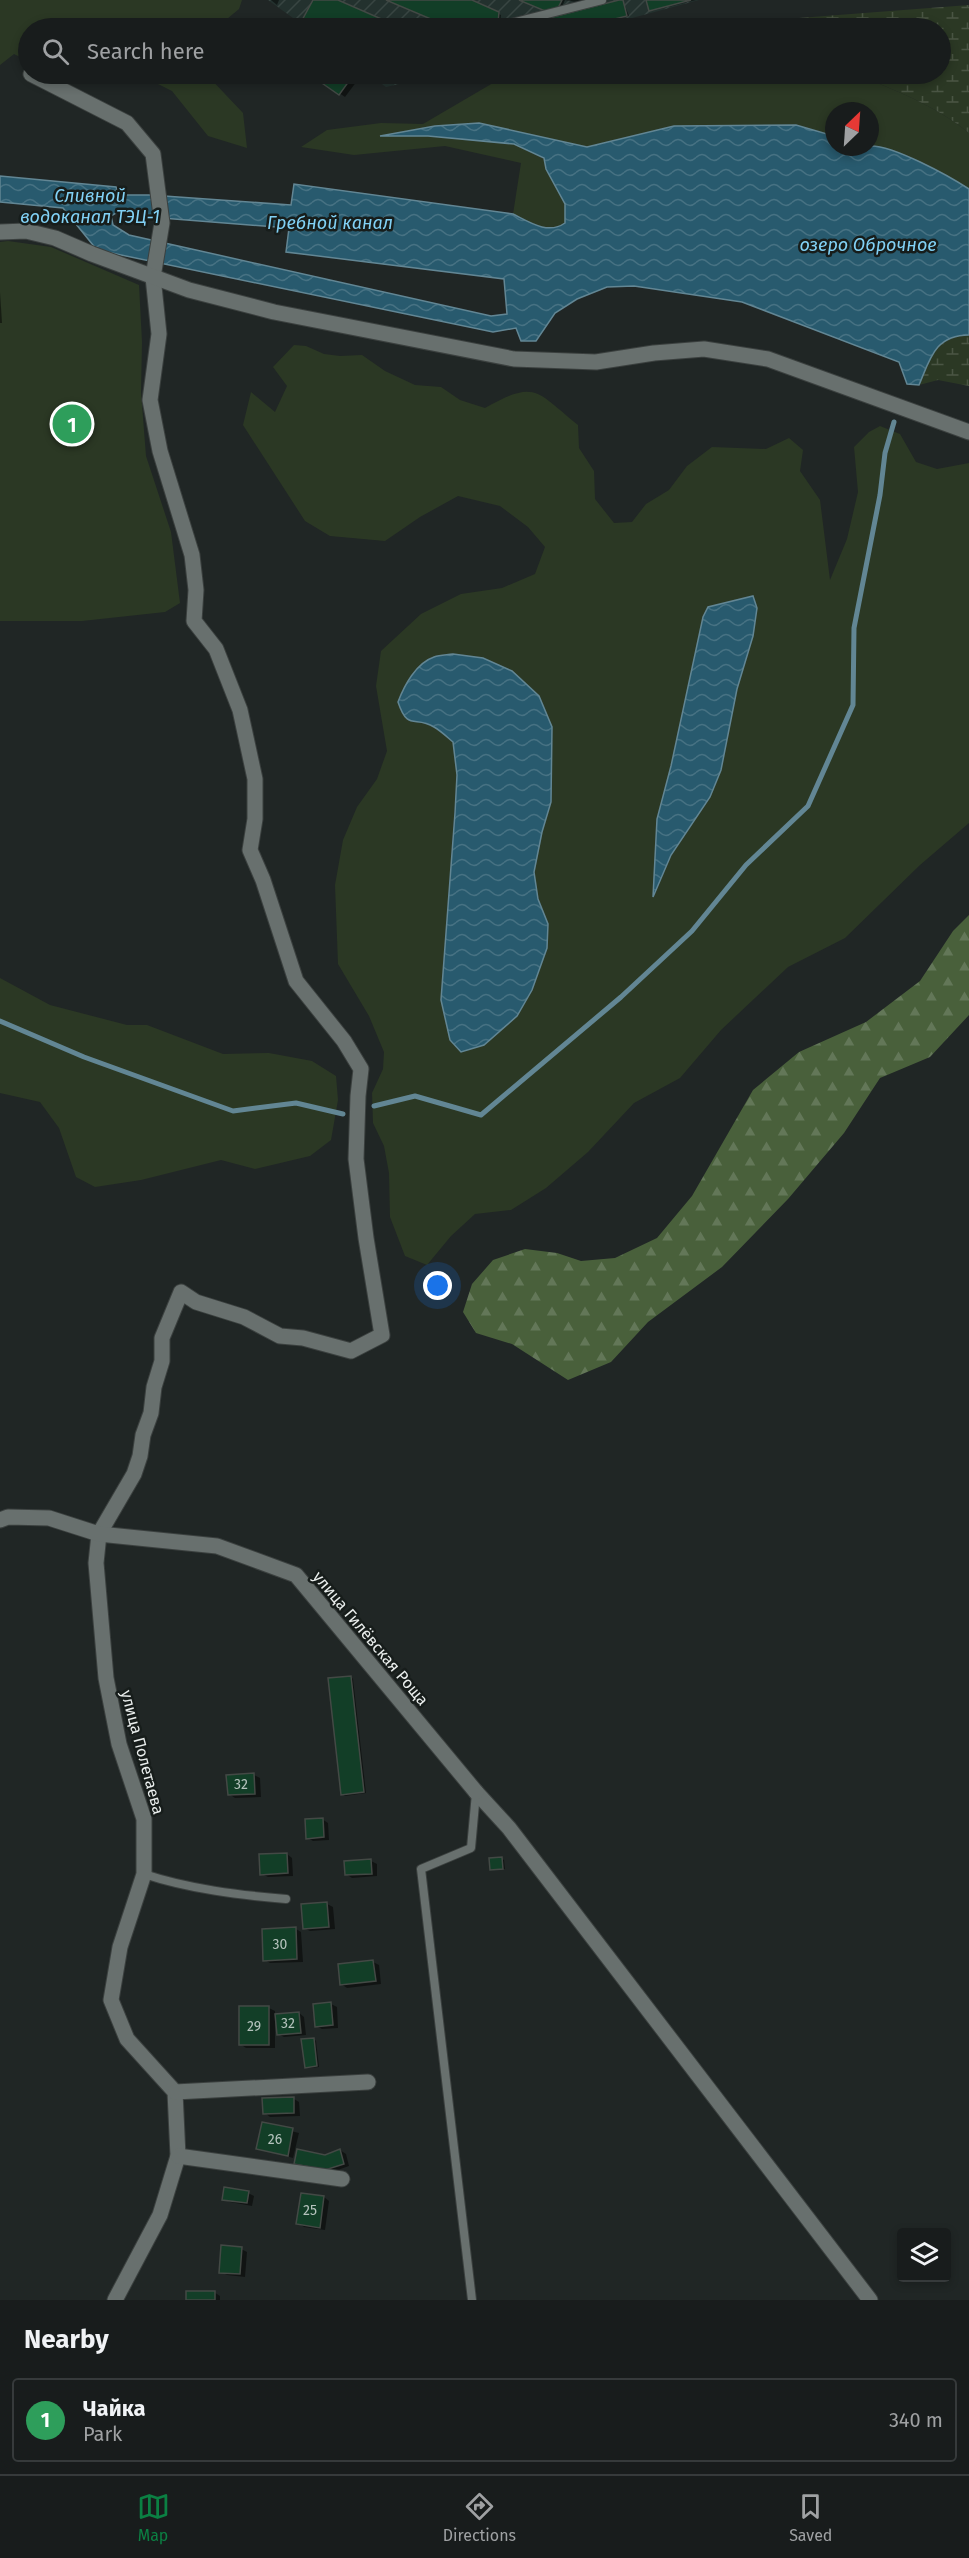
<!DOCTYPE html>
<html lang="en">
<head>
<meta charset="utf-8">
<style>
  :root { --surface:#181c1c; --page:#252929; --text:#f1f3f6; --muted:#9fa1a3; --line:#363a3b; --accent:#0b8043 }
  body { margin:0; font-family:"Fira Sans",sans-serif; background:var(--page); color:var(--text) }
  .controls { position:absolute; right:18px; bottom:18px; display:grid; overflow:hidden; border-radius:6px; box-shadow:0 3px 9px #0003 }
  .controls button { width:54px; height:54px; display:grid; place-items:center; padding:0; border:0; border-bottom:2px solid var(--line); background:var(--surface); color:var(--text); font:30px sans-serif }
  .compass { position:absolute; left:825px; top:102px; width:54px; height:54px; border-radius:50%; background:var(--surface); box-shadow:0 3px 9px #0003; rotate:25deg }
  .you { position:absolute; left:438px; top:1286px; width:21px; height:21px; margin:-15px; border:4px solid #fff; border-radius:50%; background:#1a73e8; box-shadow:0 0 0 9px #1a73e833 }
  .badge { display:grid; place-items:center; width:39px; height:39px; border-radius:50%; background:var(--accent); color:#fff; font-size:20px; font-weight:700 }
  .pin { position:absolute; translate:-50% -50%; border:3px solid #fff; box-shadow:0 2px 6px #0006 }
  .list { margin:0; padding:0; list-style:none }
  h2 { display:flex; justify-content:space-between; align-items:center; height:78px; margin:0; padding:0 24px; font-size:26px }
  h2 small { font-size:20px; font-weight:400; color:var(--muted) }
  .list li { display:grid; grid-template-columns:39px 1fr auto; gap:18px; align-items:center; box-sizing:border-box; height:84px; margin:0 12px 12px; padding:0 12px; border:2px solid var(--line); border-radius:6px }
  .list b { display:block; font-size:22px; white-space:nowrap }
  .list p { margin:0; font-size:20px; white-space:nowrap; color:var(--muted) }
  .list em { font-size:20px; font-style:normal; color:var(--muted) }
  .icon { flex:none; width:33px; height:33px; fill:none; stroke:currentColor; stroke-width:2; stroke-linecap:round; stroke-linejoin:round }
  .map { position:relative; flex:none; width:969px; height:2300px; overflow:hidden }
  .search { position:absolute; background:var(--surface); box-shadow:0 3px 9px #0003; left:18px; right:18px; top:18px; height:66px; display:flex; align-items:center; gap:15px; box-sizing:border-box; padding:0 21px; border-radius:33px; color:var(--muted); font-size:22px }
  .sheet { height:174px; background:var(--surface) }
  nav { display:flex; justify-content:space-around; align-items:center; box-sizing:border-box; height:84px; border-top:2px solid var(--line); background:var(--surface); font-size:16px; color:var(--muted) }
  nav a { display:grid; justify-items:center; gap:3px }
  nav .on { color:var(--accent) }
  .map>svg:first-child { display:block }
  .industrial { fill:url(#industrial-furrows) }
  .green { fill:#2b3824; fill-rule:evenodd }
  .forest { fill:url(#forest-firs) }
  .wetland { fill:url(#wetland-marsh) }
  .water { fill:url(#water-waves); stroke:#628694; stroke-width:1.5; fill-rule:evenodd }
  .shadow { fill:#0007 }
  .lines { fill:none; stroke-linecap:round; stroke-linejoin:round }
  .stream { stroke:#628694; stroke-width:5 }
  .building { fill:#123e27; stroke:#434945; stroke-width:1.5 }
  .lane-casing { stroke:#3b403f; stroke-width:10 }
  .street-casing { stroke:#3b403f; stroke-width:17 }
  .secondary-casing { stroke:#3b403f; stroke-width:17 }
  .lane { stroke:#68706e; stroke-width:8 }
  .street { stroke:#68706e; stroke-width:15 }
  .secondary { stroke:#68706e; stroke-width:15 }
  .labels { text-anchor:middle; stroke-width:5; stroke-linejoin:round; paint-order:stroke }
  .number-label { font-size:14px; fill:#b4c2bc }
  .street-label { font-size:16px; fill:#eaeeed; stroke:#171d1b }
  .water-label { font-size:18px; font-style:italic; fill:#81d1f5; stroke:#171d1b }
</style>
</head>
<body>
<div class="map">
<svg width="969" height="2300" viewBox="0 0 969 2300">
  <defs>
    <pattern id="industrial-furrows" width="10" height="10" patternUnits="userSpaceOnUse" patternTransform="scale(1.5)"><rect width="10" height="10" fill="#23312e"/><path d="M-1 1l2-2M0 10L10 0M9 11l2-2" fill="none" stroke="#384542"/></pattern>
    <pattern id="forest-firs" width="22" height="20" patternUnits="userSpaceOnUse" patternTransform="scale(1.5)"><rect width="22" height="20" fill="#49603b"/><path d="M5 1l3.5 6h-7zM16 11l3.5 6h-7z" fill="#637758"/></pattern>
    <pattern id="wetland-marsh" width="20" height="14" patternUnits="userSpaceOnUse" patternTransform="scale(1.5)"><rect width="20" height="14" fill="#2b3824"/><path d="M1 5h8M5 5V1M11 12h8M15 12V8" fill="none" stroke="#4a5544"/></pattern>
    <pattern id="water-waves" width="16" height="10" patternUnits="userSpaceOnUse" patternTransform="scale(1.5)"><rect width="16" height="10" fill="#285a6e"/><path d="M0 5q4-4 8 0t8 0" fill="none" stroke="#477283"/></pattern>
  </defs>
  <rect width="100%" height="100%" fill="#202625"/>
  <g class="industrial">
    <polygon points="268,0 699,0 595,28 307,28"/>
    <polygon points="368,74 443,74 386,87"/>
  </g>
  <g class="green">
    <polygon points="0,0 242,0 239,9 216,28 28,28 28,61 14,54 0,65"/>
    <polygon points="138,74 206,74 243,113 247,148 208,136 172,91"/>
    <path d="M518,74H854C894,89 936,106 969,133V189C937,169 906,155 870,145V111H834V136L796,125L674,126L587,147L479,123L435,126L384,135L428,136L514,144L544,159L546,169L565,204V223C549,235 529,222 513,214L521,163L445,146L354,155L301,147L327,130L381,123L423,124L493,83Z"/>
    <polygon points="8,241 51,247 139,285 142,342 141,392 146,456 171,532 180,603 165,612 82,621 0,621 0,242"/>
    <path d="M294,345L306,346L324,354L340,356L362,355L385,371L415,385L441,387L460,400L485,408C536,379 536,391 578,425L579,448L594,471L595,499L614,523L632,522L646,504L669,490L687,466L712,447L766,449L789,438L803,450L800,471L820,500L830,580L847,539L858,492L854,447L869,432L880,426L900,434L916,462L937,469L969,463V823L920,865L845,938L788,967L721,1030L680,1078L634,1103L588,1152L546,1188L511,1210L475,1214L451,1236L427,1265L405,1256L390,1217L389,1173L384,1146L373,1123L372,1093L383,1069L384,1052L369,1016L338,964L335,885L343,840L357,807L377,779L387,751L376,686L381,651L421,614L461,594L502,588L535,574L545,547L528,527L500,506L458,496L420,517L385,541L330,536L305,521L243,425L251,392L275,412L287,386L273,367ZM703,617L753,636L737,689L721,770L710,797L671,855L654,895L657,819L671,766ZM453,654L551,802C545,824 534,850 534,872C534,890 542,908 548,924L441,1000L457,775L453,742L432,725L413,674L432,657Z"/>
    <polygon points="0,978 50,1005 127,1025 147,1025 223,1054 269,1053 312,1061 336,1076 338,1100 331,1140 310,1156 255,1169 221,1160 141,1180 95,1187 76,1177 59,1128 40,1102 0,1093"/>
  </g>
  <polygon class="forest" points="969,915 969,1015 930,1057 880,1078 844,1133 788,1199 722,1267 648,1322 611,1362 568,1380 512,1344 476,1333 463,1312 472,1284 493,1260 525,1249 557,1253 581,1261 615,1258 657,1238 692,1196 753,1090 799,1052 866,1022 920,981 953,931"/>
  <g class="wetland">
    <path d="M969,5V133C936,106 894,89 854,74H940V28H774L799,18Z"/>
    <path d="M961,335H969V386L938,380L919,385C930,360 932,342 961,335Z"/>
  </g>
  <g class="water">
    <path d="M479,123L587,147L674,126L796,125L834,136V147C846,147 861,146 870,146C893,145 949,176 969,189V335C935,335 930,359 919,385L907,384L899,362L742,302L634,286L607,287L577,299L555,313L536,341H521L516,328L493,332L97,250L63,208L0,202V176L116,187L119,195H150L291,205L294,184L513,214C529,222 548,235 565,223V204L546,169L544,158L514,144L428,136H380L435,126ZM119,211L149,217L289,228L286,252L504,279L507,314L491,316L129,235L113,225L111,216Z"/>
    <polygon points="753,596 757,608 753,636 737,689 721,770 710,797 671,855 653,897 657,819 671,766 703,617 708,607"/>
    <path d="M453,654L483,658L512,671L539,696L552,727L551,802L542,832L534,872L538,899L548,924L547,948L532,990L517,1016L484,1045L461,1052L450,1040L441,1000L455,813L457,775L453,742C447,737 441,731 434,727C415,715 408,732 398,702C404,686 416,663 434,657C440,655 447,655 453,654Z"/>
  </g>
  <g class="shadow">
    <polygon points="271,0 279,0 277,5"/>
    <polygon points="315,0 334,0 399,28 362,28 348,22 345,28 310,28 302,23"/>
    <polygon points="388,0 468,0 501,15 500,24 454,28"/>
    <polygon points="522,0 583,0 581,3 565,0 561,9"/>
    <polygon points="647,0 696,0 652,11"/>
    <polygon points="623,1 629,16 583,28 516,28"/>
    <polygon points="311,74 347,74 357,81 345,97"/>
    <polygon points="0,292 2,323 0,323"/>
    <polygon points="351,1677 353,1679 366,1793 345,1796 342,1794"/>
    <polygon points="254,1775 260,1778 261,1797 235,1798 229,1794"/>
    <polygon points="322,1819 328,1823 329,1840 313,1841 308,1838"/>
    <polygon points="287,1854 292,1858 293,1876 268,1877 262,1874"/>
    <polygon points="502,1859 504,1860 505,1869 492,1869"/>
    <polygon points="371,1861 377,1864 377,1876 352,1878 346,1874"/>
    <polygon points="327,1904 333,1907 335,1929 310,1931 304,1928"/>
    <polygon points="296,1929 301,1932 303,1962 270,1963 265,1960"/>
    <polygon points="373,1962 379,1965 381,1984 347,1988 341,1984"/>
    <polygon points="331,2004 337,2007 338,2028 322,2029 316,2026"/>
    <polygon points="269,2008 275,2011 275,2015 299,2013 304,2017 306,2035 284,2037 278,2034 277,2017 275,2017 275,2048 246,2048 240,2044"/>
    <polygon points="314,2039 316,2041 319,2067 308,2068 306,2067"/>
    <polygon points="294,2099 299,2102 300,2116 270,2117 265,2113"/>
    <polygon points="263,2124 299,2133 293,2158 258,2148"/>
    <polygon points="340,2150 346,2154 349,2166 332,2172 302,2167 296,2164"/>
    <polygon points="248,2193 254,2196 252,2206 230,2202 224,2199"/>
    <polygon points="324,2197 329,2201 325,2230 304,2227 298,2223"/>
    <polygon points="241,2249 247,2252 245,2277 227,2275 221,2272"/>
    <polygon points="214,2292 220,2296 220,2300 188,2300"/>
  </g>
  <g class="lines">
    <g class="stream">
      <polyline points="0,1021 84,1057 233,1111 296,1103 343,1114"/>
      <polyline points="374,1106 415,1096 481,1115 621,997 692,931 746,865 808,806 853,705 854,628 880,495 885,453 894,422"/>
    </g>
  </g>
  <g class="building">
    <polygon points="313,0 338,0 402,28 360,28 346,22 342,28 307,28 300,24"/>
    <polygon points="386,0 472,0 499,12 498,23 452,28"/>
    <polygon points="519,0 562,0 558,8 545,11"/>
    <polygon points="619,0 623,0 627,16 578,28 510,28"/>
    <polygon points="646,0 691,0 649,11"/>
    <polygon points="309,74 348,74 352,77 339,95"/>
    <polygon points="351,1676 364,1792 341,1795 328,1678"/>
    <polygon points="254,1773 255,1794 228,1795 226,1775"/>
    <polygon points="323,1818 324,1837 306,1839 305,1819"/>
    <polygon points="287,1853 288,1873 260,1875 259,1854"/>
    <polygon points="502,1857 503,1869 490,1870 489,1858"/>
    <polygon points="371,1859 372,1874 345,1875 344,1861"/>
    <polygon points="327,1902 329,1927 303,1929 301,1904"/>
    <polygon points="296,1927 297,1959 263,1961 262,1929"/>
    <polygon points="373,1960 376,1981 340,1985 338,1964"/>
    <polygon points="331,2002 333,2025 315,2027 313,2004"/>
    <rect x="239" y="2006" width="30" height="39"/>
    <polygon points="299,2012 301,2033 277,2035 275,2014"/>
    <polygon points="314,2038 317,2066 305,2068 301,2039"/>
    <polygon points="294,2097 294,2113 263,2114 262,2098"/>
    <polygon points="262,2122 293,2128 288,2156 256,2149"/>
    <polygon points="297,2149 325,2155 340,2149 344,2164 325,2170 294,2164"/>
    <polygon points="224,2187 249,2191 247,2203 222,2200"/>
    <polygon points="301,2193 324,2196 320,2228 296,2224"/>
    <polygon points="221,2245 242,2247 240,2274 219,2273"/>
    <rect x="186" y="2291" width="29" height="9"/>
  </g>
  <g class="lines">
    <defs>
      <g id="lane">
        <polyline points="492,28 602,0"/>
        <path d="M144,1874C189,1889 239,1895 286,1899"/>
        <polyline points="472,2300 421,1869 471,1848 476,1793"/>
      </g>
      <g id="street">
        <polyline points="31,74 127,123 153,154 162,223 153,277 159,334 150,400 160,451 192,555 196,590 194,621 216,649 240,710 255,779 255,819 250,850 263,880 296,981 344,1041 361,1069 358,1096 356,1159 366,1238 382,1335 351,1351 303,1338 280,1336 244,1317 196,1302 181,1292 162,1338 162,1361 154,1387 151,1413 143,1435 140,1456 134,1474 99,1534 96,1563 106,1678 119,1744 144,1819 144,1874 120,1947 111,2000 127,2039 175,2092 178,2156 160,2215 115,2300"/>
        <polyline points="0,232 26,231 55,238 92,254 189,290 274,312 514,359 596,362 654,353 704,349 768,359 969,432"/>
        <polyline points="476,1792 509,1828 870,2300"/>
        <polyline points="175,2092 368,2082"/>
        <polyline points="178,2156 342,2179"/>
      </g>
      <polyline id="secondary" points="0,1520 8,1517 49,1518 99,1534 217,1546 296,1575 476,1792"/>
    </defs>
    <use href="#lane" class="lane-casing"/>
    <use href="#street" class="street-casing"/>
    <use href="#secondary" class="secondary-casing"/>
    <use href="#lane" class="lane"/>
    <use href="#street" class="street"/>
    <use href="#secondary" class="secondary"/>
  </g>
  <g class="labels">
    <g class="number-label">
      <text x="241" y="1789">32</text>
      <text x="280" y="1949">30</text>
      <text x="288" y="2028">32</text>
      <text x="254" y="2031">29</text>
      <text x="275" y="2144">26</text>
      <text x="310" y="2215">25</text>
    </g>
    <g class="street-label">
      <text transform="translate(371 1638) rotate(50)" y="6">улица Гилёвская Роща</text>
      <text transform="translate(143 1752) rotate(75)" y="6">улица Полетаева</text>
    </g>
    <g class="water-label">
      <text x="90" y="202">Сливной<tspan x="90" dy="21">водоканал ТЭЦ-1</tspan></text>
      <text x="330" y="229">Гребной канал</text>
      <text x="868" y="251">озеро Оброчное</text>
    </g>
  </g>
</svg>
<div class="controls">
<button><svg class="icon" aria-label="layers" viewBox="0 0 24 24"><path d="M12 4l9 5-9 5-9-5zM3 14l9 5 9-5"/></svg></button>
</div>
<svg class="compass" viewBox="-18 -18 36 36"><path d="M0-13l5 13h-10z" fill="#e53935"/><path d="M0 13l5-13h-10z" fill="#9fa1a3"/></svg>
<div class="you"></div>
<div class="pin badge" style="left:72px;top:424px;background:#2e9e5b">1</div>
<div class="search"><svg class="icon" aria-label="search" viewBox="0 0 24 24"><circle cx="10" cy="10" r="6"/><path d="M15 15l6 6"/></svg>Search here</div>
</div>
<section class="sheet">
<h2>Nearby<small></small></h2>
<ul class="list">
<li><span class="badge" style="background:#2e9e5b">1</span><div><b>Чайка</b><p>Park</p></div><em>340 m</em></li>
</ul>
</section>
<nav>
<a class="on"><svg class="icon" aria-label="map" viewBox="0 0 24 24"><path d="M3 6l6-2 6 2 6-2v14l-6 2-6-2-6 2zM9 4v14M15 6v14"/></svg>Map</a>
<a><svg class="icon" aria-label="directions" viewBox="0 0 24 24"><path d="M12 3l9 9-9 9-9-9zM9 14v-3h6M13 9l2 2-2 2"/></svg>Directions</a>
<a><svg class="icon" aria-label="saved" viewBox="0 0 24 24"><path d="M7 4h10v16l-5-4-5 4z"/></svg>Saved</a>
</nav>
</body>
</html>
